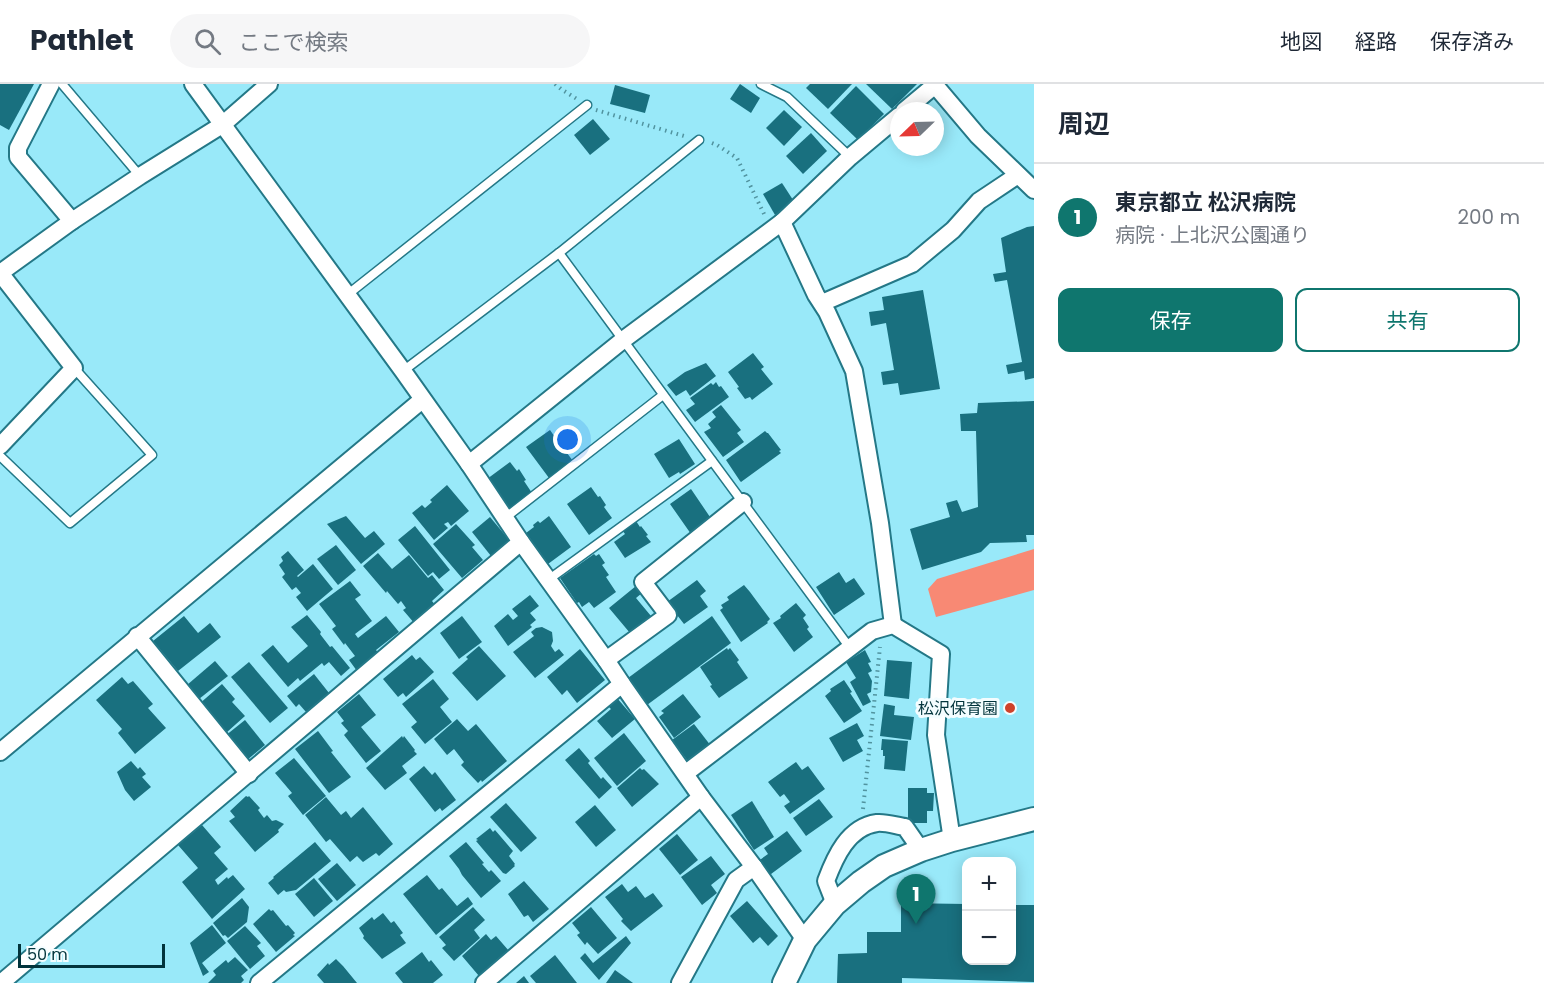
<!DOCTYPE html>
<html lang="ja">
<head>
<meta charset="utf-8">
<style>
  :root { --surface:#fff; --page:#f6f6f7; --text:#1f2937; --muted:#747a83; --line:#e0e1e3; --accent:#0f766e }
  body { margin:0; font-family:Poppins,"Noto Sans JP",sans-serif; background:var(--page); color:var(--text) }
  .controls { position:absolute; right:18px; bottom:18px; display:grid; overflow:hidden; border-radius:12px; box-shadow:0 3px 15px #0003 }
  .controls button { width:54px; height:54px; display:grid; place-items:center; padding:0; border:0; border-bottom:2px solid var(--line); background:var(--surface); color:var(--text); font:30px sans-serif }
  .compass { position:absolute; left:890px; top:18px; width:54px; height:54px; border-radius:50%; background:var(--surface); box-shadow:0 3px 15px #0003; rotate:247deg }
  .scale { position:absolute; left:18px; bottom:15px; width:147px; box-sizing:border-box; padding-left:6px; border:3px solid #02343c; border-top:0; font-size:16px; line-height:21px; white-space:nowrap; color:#02343c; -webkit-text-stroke:4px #f4fdff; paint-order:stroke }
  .you { position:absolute; left:568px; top:356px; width:21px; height:21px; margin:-15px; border:4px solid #fff; border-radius:50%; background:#1a73e8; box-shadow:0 0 0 9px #1a73e833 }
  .badge { display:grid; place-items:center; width:39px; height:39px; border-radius:50%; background:var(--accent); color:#fff; font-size:20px; font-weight:700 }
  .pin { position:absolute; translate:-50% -50px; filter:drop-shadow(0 2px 3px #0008) }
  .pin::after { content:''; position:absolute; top:32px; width:21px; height:18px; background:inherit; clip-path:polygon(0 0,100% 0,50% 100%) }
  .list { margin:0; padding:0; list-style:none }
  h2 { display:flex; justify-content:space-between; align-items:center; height:78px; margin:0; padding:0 24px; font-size:26px }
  h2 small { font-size:20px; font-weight:400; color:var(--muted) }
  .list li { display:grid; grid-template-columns:39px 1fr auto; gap:18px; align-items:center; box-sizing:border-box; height:108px; padding:0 24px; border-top:2px solid var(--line) }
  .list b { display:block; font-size:22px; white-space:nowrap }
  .list p { margin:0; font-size:20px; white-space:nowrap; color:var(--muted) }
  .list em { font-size:20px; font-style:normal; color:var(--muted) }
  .actions { display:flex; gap:12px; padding:18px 24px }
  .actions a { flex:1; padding:14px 0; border:2px solid var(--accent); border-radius:12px; text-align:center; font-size:21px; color:var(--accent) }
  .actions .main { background:var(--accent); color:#fff }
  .icon { flex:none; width:33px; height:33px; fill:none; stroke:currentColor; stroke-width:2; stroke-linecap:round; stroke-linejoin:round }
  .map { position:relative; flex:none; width:1034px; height:899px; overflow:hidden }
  header { display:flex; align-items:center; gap:36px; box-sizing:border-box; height:84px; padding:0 30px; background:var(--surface); border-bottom:2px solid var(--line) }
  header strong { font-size:28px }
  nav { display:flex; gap:33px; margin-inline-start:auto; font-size:21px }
  .search { width:420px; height:54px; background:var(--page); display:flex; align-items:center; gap:15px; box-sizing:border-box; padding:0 21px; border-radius:33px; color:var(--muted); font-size:22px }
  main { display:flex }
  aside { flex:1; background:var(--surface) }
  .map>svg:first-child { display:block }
  .green { fill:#f88974 }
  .building { fill:#19707f }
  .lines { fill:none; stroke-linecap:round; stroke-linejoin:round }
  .lane-casing { stroke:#247887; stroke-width:11 }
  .street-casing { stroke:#247887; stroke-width:20 }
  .secondary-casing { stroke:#247887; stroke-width:26 }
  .path { stroke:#51939f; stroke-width:4; stroke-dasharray:1.5 4.5; stroke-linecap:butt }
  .lane { stroke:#fff; stroke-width:8 }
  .street { stroke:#fff; stroke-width:16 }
  .secondary { stroke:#fff; stroke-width:22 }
  .poi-dot { fill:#ce422b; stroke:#f4fdff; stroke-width:2 }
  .labels { text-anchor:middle; stroke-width:6; stroke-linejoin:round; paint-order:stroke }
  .poi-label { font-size:16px; fill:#02343c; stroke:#f4fdff; text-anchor:end }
</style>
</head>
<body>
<header>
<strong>Pathlet</strong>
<div class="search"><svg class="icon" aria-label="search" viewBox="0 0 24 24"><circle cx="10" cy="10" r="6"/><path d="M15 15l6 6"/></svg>ここで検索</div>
<nav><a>地図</a><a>経路</a><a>保存済み</a></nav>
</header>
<main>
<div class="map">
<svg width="1034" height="899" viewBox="0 0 1034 899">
  <rect width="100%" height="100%" fill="#99e9f9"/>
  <polygon class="green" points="1034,465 1034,506 936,533 928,505 937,495"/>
  <g class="building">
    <polygon points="0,0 34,0 9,46 0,41"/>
    <polygon points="740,0 760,14 751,29 730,15"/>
    <polygon points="810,0 852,0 828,25 806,4"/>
    <polygon points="866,0 917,0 892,25"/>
    <polygon points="615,1 650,11 645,29 610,20"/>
    <polygon points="856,2 884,30 858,56 830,29"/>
    <polygon points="784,26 802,43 784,62 766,44"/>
    <polygon points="593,35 610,55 590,71 574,51"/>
    <polygon points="811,49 827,67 803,90 786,72"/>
    <polygon points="782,99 795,119 775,131 763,110"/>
    <polygon points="1034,142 1034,294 1025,296 1024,287 1008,290 1006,281 1022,278 1007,196 995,198 993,190 1006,188 1001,154 1027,143"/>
    <polygon points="923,206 940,305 900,311 898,299 883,301 881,288 894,286 886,239 871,242 869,228 884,226 882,213"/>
    <polygon points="753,269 764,283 761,285 773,300 752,316 750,313 745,315 737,304 739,303 728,288"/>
    <polygon points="706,279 716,292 690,312 686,306 676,312 667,301 685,288"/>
    <polygon points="716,298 719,303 721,302 729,313 695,338 686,326 695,320 690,314 711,299 713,301"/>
    <polygon points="1034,317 1034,451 1026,451 1027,458 990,459 981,468 922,486 910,445 950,433 946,419 957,416 962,428 978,423 976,347 961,347 960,330 977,329 978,319"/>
    <polygon points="721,321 741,346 737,349 744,358 723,373 704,348 711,344 708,340 716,333 712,328"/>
    <polygon points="550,346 557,356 559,355 566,364 564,365 573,377 549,394 526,363"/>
    <polygon points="765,347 767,349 768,349 781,366 779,367 781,369 741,398 740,397 726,376"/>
    <polygon points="679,355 695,380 680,390 679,388 669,394 654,370"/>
    <polygon points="510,378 517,387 519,385 526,396 524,397 532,409 509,425 487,395"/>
    <polygon points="447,401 469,427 451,442 448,438 444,440 448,444 434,456 412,429 422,421 425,424 432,418 430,416"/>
    <polygon points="591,403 598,413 600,412 606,421 604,423 612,434 589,451 567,420"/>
    <polygon points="691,405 710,433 707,435 709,440 691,450 670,420"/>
    <polygon points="346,432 365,454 374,447 385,460 361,480 327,440"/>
    <polygon points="549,432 571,463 548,480 526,449 534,443 533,441 538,437 540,439"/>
    <polygon points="490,433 510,457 491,472 472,448"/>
    <polygon points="636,437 640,443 641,442 648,451 646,452 651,458 625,474 614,458 625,450 622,446"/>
    <polygon points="456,440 475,461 472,463 483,476 462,494 433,460"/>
    <polygon points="415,442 450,486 439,495 433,488 428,492 398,456"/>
    <polygon points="336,461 356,486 338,501 317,475"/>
    <polygon points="288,467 304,486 297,492 298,493 313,480 333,505 307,527 296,513 301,509 296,503 292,506 282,493 285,490 279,481 283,477 281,473"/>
    <polygon points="378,469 392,485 409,471 428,494 432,491 444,506 432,517 436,522 415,540 403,526 406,524 401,517 398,520 387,507 386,509 363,482"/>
    <polygon points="594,470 596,472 599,470 605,479 602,481 609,491 606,493 616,508 594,524 589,518 582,523 579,518 577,519 560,494"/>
    <polygon points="839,488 846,499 854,494 865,510 834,531 816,503"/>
    <polygon points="697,496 706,507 700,512 708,523 684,540 667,518"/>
    <polygon points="350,497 361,511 355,515 372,537 355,550 358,554 386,532 399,548 376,566 380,571 357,587 349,576 355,572 345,559 344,561 332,545 336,542 319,520"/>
    <polygon points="744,501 750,508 770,535 767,538 768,539 741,558 720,526 723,524 721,521 729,516 727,513"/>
    <polygon points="636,502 642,509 636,514 651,532 630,549 609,524"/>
    <polygon points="530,511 539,522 530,529 536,536 530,541 532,543 508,562 494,542 508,530 513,536 518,532 512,525"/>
    <polygon points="796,519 806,531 803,534 809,543 807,545 813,553 794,568 773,539 781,534 780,532"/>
    <polygon points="307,531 321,548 320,550 330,563 332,562 350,584 341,592 329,578 324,582 322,579 300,597 298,594 288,603 261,571 273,561 288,579 308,562 291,543"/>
    <polygon points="184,532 198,549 210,539 221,553 178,587 153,557"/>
    <polygon points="462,532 482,558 459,575 440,549"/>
    <polygon points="712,532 731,559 647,621 628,594"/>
    <polygon points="542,543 552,548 553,557 551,562 555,568 559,565 564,571 535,594 513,568 534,552 531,548 536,544"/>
    <polygon points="479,562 506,592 477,617 452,589 468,575 466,573"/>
    <polygon points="727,564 728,566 730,564 739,576 737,578 748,594 719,614 710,602 712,601 700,583"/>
    <polygon points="580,565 605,596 577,619 567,606 562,611 547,593"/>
    <polygon points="865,566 871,578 868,579 872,587 868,589 872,597 871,608 867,610 871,618 863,622 850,598 856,594 846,578"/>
    <polygon points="412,571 416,576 420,573 434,588 406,613 403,609 398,613 383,595"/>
    <polygon points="887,576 912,578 909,615 884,612"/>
    <polygon points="215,577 228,592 199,615 187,601"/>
    <polygon points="249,578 288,624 270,639 231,593"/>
    <polygon points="314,590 329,609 306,628 299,620 296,623 287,612"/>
    <polygon points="122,593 128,600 133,597 153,620 148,624 166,644 135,670 118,649 122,645 96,616"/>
    <polygon points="433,595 449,615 440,623 452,638 425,660 411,643 417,638 402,620"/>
    <polygon points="844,596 852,608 850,609 862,627 844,639 825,612 831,607 830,605"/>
    <polygon points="222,600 235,615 232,618 245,632 226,649 198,621"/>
    <polygon points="359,610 376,631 361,643 381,667 366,679 344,651 348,647 341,639 344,637 337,628"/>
    <polygon points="683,610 701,633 674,654 659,633 664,629 661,627"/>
    <polygon points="617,614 635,635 612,654 597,637 611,625 608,622"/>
    <polygon points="884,620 895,622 894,631 914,633 911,656 880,652"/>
    <polygon points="457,635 468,647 476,640 507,677 482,698 481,696 478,699 461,681 464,678 454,665 447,671 434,655"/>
    <polygon points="245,636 265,661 246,677 225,652"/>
    <polygon points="857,639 864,652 857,656 863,667 843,678 829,654"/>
    <polygon points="694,640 711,662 690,680 672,656"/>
    <polygon points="318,647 333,667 331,668 351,693 329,709 295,665"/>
    <polygon points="624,649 646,677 617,702 594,674"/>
    <polygon points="402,652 403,654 404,652 415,666 414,667 417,670 402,682 407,689 385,706 366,684"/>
    <polygon points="882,655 908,657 905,687 884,685 885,672 883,672 883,666 881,666"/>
    <polygon points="579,664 590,677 588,679 601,695 603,693 612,703 599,715 565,676"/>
    <polygon points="294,674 326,712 303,731 288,712 292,709 275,689"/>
    <polygon points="131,677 138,685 140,683 146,690 142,693 151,703 134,717 125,706 117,688"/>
    <polygon points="796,678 802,686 808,682 825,705 790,730 784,722 790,718 784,710 780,713 768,698"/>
    <polygon points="424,682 432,691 435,688 456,716 442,727 440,724 435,728 409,695"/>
    <polygon points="640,684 642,686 644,685 659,700 632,723 617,704"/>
    <polygon points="908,704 927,704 927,709 934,709 933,727 927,727 927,739 908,739"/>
    <polygon points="246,712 248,713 249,712 260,724 258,726 264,734 267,731 272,737 276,736 284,740 278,746 279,748 255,768 229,737 235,733 230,727"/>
    <polygon points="326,713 341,731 346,727 351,734 363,723 393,760 379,772 376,769 363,778 357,772 350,778 330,755 326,758 305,731"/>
    <polygon points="819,715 833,733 806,752 793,734"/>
    <polygon points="752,717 774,753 754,766 731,731"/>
    <polygon points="506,719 537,754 521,768 490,733"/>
    <polygon points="595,721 616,746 596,763 575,738"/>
    <polygon points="202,741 221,763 214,769 228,785 215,796 218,801 227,793 228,795 233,791 245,805 212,835 182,798 198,784 178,761"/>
    <polygon points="490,744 493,748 495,746 513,767 509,772 515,780 514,781 515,782 506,790 503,789 476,757 478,756 476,755"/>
    <polygon points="787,747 802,767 767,793 757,778 768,770 764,764"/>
    <polygon points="677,750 698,776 680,791 659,765"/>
    <polygon points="315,758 331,777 296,806 286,808 284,806 278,811 268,799 274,794 273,793"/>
    <polygon points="466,758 484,779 482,780 489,788 491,786 493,788 501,797 481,814 462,791 459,785 449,772"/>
    <polygon points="711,772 725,790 711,801 717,809 702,821 681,793"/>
    <polygon points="337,779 356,801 337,817 318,795"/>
    <polygon points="427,791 439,806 442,804 457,822 468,813 473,820 436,851 403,810"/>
    <polygon points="314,794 333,817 314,833 295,810"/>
    <polygon points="524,797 549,825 533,838 528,831 524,833 508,810"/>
    <polygon points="622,800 628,808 636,802 645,814 653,809 663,822 631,847 621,837 623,835 605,813"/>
    <polygon points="242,814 249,823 247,838 228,854 225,851 223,852 213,839"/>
    <polygon points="747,817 778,852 768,862 760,853 753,859 730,832"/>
    <polygon points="901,819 966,820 966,876 1011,876 1011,821 1034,821 1034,898 902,894 902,899 837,899 838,870 867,869 867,848 901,848"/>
    <polygon points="473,823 485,836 474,846 480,854 454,877 442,864 446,861 439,853"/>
    <polygon points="591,823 617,854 598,870 587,858 585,861 577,851 580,849 572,839"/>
    <polygon points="269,825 271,827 273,826 286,842 288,841 295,849 293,851 295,852 276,868 253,840"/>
    <polygon points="383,829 391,839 394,837 403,849 400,851 406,859 382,875 363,854 364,852 359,844 372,833 374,836"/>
    <polygon points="212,841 226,859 202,879 209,888 203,892 190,859"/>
    <polygon points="245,842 261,859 257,862 265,872 250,885 227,857"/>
    <polygon points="486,850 491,856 496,852 509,867 479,892 462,872"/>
    <polygon points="626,852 631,859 599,896 580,874 585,869 593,879"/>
    <polygon points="422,868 429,878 431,876 443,891 433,899 403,899 395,889"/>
    <polygon points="555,871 577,899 536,899 530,892"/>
    <polygon points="235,873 248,886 241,892 244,896 241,899 208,899 216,891 213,887 226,876 228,879"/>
    <polygon points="336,875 343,882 357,899 324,899 317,891 328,879 329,881"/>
    <polygon points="615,886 633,899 606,899"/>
    <polygon points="524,892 529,899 516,899"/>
  </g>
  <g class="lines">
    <defs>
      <g id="lane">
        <polyline points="62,0 140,92"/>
        <polyline points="761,0 787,13 850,73"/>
        <polyline points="559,169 850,564"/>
        <polyline points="347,211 587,21"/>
        <polyline points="403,287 559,169 699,56"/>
        <polyline points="0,372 70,439 152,371 74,284"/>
        <polyline points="505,434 663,311"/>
        <polyline points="548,496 712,377"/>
      </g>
      <g id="street">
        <polyline points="51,0 18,64 18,73 72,137"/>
        <polyline points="193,0 403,287 469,380 521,458 606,576 622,600 701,713 754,783 805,856"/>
        <polyline points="934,0 978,52 1034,106"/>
        <polyline points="904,27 935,1"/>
        <polyline points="782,138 816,211 827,228 854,287 880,439 893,541"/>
        <polyline points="0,189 72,137 140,92 222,41 269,0"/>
        <polyline points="0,189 74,284 0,362"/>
        <polyline points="822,219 912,180 953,146 979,117 1018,91"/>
        <polyline points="469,380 623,256 782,138 850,73 899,32"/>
        <polyline points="137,552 249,690"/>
        <polyline points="606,576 668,531 643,498 743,418"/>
        <polyline points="0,668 422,316"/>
        <polyline points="686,689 872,547 893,541 941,570 936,651 952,756"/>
        <path d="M835,820L826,797C835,773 848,743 877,739C886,738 897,742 905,743L921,766"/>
        <polyline points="1,899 521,458"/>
        <polyline points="259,899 622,600"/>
        <polyline points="484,899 701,713"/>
        <polyline points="680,899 736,796 754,783"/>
      </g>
      <polyline id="secondary" points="784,899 805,856 835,820 861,798 884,782 921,766 952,756 1034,735"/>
    </defs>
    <use href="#lane" class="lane-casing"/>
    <use href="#street" class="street-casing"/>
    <use href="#secondary" class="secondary-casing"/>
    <g class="path">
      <polyline points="555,0 561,5 577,15"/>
      <polyline points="596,26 684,52"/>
      <polyline points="712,59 717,61 737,74 764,130"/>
      <polyline points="863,725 880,563"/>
    </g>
    <use href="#lane" class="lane"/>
    <use href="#street" class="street"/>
    <use href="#secondary" class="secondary"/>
  </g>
  <circle class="poi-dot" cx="1010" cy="624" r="6"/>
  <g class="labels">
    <g class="poi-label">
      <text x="998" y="630">松沢保育園</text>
    </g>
  </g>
</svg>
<div class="controls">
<button>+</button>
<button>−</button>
</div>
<svg class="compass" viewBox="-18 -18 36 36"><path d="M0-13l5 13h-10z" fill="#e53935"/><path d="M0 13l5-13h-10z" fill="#747a83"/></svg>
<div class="scale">50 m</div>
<div class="you"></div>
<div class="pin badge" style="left:916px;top:840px">1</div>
</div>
<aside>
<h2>周辺<small></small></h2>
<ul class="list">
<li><span class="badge">1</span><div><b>東京都立 松沢病院</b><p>病院 · 上北沢公園通り</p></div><em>200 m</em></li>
</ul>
<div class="actions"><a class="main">保存</a><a>共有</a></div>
</aside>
</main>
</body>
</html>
